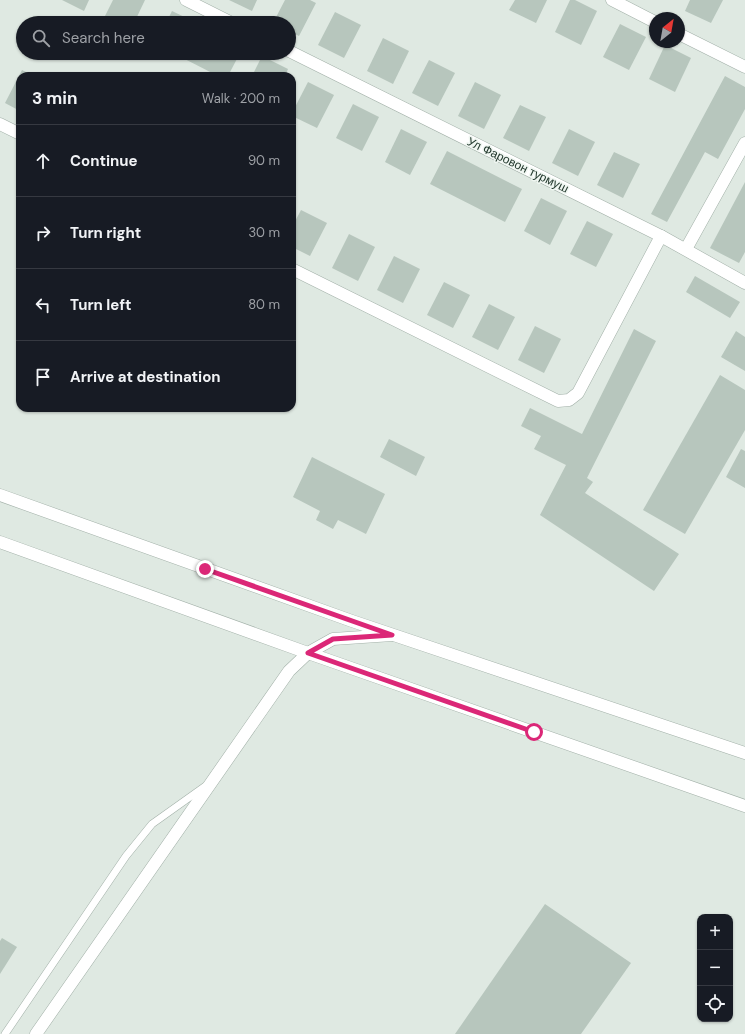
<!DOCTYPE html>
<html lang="en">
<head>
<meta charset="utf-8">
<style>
  :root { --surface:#171b24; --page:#20242c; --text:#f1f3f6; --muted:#9ea1a6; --line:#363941 }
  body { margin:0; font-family:"DM Sans",sans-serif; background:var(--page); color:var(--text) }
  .controls { position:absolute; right:12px; bottom:12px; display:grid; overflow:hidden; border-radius:8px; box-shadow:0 1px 3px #0004 }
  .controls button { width:36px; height:36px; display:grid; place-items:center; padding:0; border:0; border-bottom:1px solid var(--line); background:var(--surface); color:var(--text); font:20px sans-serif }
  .compass { position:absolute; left:649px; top:12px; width:36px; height:36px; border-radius:50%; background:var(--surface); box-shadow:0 1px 3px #0004; rotate:31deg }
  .stop { position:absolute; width:12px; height:12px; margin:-9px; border:3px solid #db2777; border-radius:50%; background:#fff }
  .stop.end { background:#db2777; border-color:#fff; box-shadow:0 1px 4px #0008 }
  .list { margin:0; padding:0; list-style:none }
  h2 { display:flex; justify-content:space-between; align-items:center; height:52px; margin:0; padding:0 16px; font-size:17px }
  h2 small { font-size:13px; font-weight:400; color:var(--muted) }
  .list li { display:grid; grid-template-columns:26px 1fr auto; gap:12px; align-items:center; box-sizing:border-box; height:72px; padding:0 16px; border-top:1px solid var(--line) }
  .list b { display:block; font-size:15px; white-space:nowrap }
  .list em { font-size:13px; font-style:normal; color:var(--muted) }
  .icon { flex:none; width:22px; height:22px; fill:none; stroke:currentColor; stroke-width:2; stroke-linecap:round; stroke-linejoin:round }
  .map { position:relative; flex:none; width:745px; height:1034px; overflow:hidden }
  .search { position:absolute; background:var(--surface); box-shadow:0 1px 3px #0004; left:16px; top:16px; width:280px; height:44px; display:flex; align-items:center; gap:10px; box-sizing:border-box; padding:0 14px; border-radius:22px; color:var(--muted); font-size:15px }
  .panel { position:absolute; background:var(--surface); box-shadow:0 1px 3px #0004; left:16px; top:72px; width:280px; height:340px; border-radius:12px }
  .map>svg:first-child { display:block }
  .building { fill:#b7c6bd }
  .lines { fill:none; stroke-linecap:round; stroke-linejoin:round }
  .service-casing { stroke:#a2b0a8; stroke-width:8 }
  .minor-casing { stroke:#a2b0a8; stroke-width:13 }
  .tertiary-casing { stroke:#a2b0a8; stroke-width:13 }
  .service { stroke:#fff; stroke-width:7 }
  .minor { stroke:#fff; stroke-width:12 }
  .tertiary { stroke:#fff; stroke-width:12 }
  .route { stroke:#db2777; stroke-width:5 }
  .labels { text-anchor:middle; stroke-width:3; stroke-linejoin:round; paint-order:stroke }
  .street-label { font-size:12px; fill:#21372c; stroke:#eff6f1 }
</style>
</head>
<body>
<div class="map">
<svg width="745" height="1034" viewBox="0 0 745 1034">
  <rect width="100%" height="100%" fill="#dfe9e2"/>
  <g class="building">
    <polygon points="62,0 89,0 84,11"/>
    <polygon points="113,0 145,0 134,23 109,23 103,20"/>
    <polygon points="229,0 257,0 252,11"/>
    <polygon points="285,0 310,0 316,3 299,36 289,31 289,23 273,23"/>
    <polygon points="515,0 547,0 536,23 509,10"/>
    <polygon points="570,0 575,0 597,11 581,45 555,32"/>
    <polygon points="690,0 723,0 711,23 685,11"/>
    <polygon points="172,11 197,23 166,23"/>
    <polygon points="335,12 361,25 344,58 318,45"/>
    <polygon points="620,24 646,37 629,70 603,57"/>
    <polygon points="383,38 409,51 393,84 367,71"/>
    <polygon points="665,45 691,58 675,92 649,79"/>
    <polygon points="173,53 240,53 228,76 218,76"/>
    <polygon points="262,56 288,69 285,76 252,76"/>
    <polygon points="429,60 455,73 438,106 412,93"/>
    <polygon points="22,70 34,76 20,76 20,111 5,103"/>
    <polygon points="725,76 745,87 745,109 718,159 705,152 667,222 651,214"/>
    <polygon points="308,82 334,95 317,128 292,116 292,113"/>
    <polygon points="475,82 501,95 484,129 458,116"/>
    <polygon points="353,104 379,117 362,151 336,138"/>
    <polygon points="520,105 546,117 529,151 503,138"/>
    <polygon points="401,129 427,142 410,175 385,162"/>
    <polygon points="569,129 595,142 578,176 552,163"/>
    <polygon points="447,151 522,189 505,222 430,184"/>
    <polygon points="614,152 640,164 623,198 597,185"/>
    <polygon points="745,182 745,252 739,263 710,248"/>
    <polygon points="541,198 567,211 550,245 524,231"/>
    <polygon points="301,210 327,223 310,256 292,247 292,227"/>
    <polygon points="587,221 613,234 596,267 570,254"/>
    <polygon points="349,234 375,247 358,281 332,268"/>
    <polygon points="394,256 420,269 403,303 377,290"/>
    <polygon points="695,276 740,302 730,318 686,292"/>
    <polygon points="444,282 470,295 453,328 427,315"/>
    <polygon points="489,304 515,317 498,350 472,337"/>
    <polygon points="535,326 561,339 544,373 518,360"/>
    <polygon points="634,329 656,341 587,478 593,482 585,493 679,554 654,591 540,515 566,465 534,449 541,436 521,426 530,408 582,434"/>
    <polygon points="736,331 745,337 745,371 721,357"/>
    <polygon points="720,375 745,390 745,430 685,534 643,510"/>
    <polygon points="389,439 425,457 416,476 380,457"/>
    <polygon points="741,449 745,451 745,488 726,477"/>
    <polygon points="312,457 385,494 366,534 338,520 333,529 316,520 320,511 293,497"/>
    <polygon points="545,904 631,963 581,1034 455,1034"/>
    <polygon points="2,938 17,947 0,974 0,941"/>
  </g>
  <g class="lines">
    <defs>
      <polyline id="service" points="5,1034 126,856 152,824 204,787"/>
      <g id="minor">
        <polyline points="186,0 232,23"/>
        <polyline points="612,0 655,22"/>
        <polyline points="679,34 745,67"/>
        <polyline points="289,51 661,236 745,283"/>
        <polyline points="0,124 20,134"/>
        <polyline points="686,249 745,143"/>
        <polyline points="292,269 558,401 569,400 578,393 661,236"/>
        <polyline points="36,1034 289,671 308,653 333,639 392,635"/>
      </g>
      <g id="tertiary">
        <polyline points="0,495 352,621 745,753"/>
        <polyline points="0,542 308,653 745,806"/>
      </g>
    </defs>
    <use href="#service" class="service-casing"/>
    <use href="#minor" class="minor-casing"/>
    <use href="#tertiary" class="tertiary-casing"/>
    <use href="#service" class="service"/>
    <use href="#minor" class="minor"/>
    <use href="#tertiary" class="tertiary"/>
  </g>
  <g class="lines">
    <polyline class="route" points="205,569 392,635 333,639 308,653 534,732"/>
  </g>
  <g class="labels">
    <g class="street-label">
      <text transform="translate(518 165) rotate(26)" y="4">Ул Фаровон турмуш</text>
    </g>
  </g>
</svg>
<div class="controls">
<button>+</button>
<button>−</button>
<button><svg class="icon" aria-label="locate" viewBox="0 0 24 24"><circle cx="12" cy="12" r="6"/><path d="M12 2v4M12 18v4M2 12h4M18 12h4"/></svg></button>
</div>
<svg class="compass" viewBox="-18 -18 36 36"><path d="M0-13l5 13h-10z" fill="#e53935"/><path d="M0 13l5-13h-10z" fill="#9ea1a6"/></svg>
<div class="stop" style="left:534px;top:732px"></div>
<div class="stop end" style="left:205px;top:569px"></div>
<div class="search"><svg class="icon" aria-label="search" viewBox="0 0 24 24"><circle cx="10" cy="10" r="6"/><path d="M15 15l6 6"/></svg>Search here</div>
<section class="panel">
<h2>3 min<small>Walk · 200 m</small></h2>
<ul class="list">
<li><svg class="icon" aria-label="ahead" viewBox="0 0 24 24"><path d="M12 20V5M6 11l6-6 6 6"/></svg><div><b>Continue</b></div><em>90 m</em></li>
<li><svg class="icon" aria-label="right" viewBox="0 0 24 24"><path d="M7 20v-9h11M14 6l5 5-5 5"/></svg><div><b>Turn right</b></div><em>30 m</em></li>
<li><svg class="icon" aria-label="left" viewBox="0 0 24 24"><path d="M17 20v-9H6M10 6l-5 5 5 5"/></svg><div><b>Turn left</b></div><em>80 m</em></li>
<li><svg class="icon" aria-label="arrive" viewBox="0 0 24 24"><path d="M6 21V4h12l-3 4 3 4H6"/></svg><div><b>Arrive at destination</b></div></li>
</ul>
</section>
</div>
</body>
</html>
